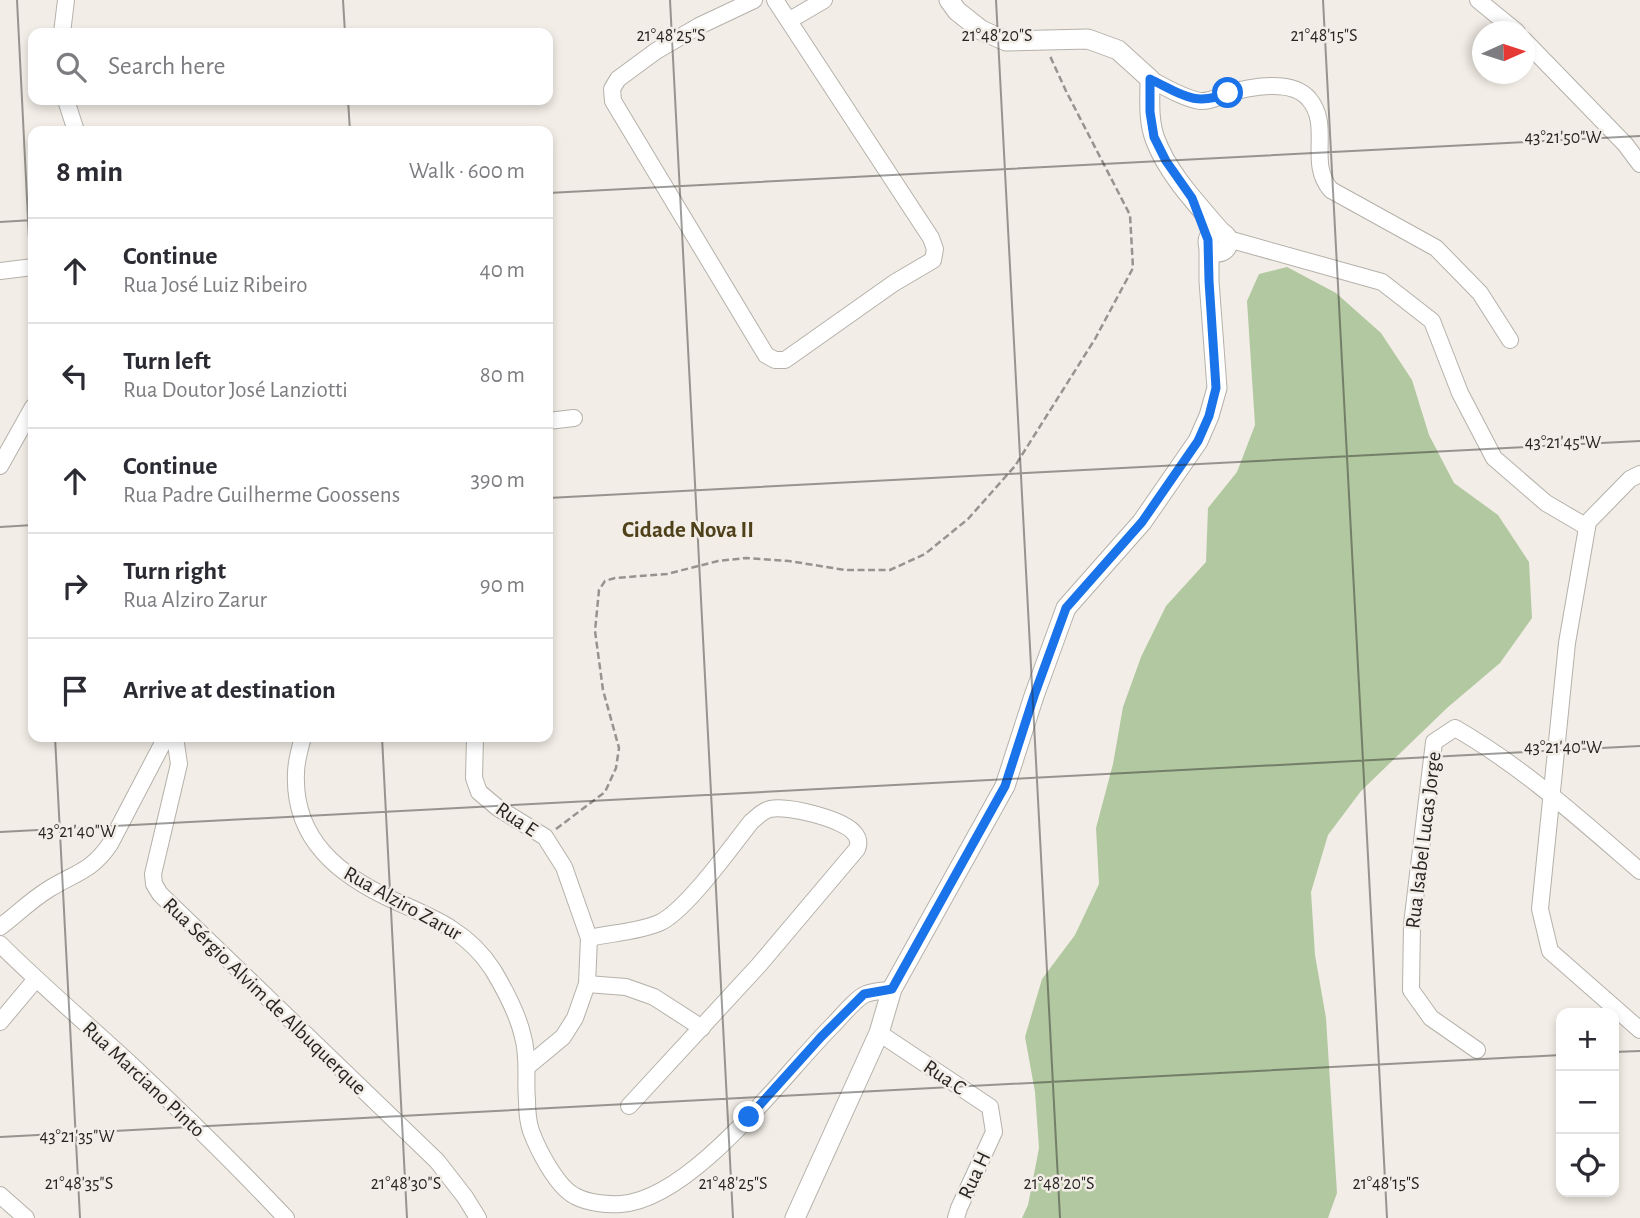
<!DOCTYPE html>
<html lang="en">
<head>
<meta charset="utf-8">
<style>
  :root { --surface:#fff; --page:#f7f7f7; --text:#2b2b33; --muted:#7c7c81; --line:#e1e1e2 }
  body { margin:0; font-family:"Alegreya Sans",sans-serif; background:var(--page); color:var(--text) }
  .controls { position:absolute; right:21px; bottom:21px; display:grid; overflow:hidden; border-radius:14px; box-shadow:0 4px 10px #0003 }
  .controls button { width:63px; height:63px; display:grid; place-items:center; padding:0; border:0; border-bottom:2px solid var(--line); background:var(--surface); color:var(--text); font:35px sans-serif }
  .compass { position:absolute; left:1472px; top:21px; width:63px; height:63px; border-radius:50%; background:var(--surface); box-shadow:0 4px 10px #0003; rotate:87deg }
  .stop { position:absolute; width:21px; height:21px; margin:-16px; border:5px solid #1a73e8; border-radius:50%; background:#fff }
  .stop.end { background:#1a73e8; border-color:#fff; box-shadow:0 2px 7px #0008 }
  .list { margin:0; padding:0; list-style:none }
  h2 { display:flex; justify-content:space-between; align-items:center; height:91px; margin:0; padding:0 28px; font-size:30px }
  h2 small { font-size:23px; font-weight:400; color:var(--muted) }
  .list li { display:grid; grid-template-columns:46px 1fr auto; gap:21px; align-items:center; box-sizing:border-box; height:105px; padding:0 28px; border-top:2px solid var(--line) }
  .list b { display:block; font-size:26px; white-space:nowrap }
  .list p { margin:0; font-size:23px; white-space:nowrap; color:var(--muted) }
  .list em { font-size:23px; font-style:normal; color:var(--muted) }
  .icon { flex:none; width:38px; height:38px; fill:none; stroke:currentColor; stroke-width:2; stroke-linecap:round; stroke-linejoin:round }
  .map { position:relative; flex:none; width:1640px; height:1218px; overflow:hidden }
  .search { position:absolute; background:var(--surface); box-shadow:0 4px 10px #0003; left:28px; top:28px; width:525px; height:77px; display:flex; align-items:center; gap:18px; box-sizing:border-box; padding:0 24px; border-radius:14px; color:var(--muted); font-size:26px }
  .panel { position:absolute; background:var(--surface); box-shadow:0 4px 10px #0003; left:28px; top:126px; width:525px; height:616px; border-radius:14px }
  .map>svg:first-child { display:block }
  .forest { fill:#b2c8a1 }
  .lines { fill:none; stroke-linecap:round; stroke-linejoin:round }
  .minor-casing { stroke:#b5b1aa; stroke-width:18 }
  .tertiary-casing { stroke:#b5b1aa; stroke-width:21 }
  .path { stroke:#97948f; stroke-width:2.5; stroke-dasharray:7 3.5; stroke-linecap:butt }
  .minor { stroke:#fff; stroke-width:16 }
  .tertiary { stroke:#fff; stroke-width:19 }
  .route { stroke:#1a73e8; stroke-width:9 }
  .ticks { fill:none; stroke:#282624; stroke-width:2; stroke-opacity:0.45 }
  .labels { text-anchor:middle; stroke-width:5; stroke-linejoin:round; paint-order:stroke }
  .street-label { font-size:21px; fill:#282624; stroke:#f2ede6 }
  .neighbourhood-label { font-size:23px; font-weight:bold; fill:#4f4119; stroke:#f2ede6 }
  .ticks-label { font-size:18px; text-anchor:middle; fill:#282624; stroke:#f2ede6; stroke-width:5; stroke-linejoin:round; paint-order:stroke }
</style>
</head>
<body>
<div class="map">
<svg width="1640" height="1218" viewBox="0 0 1640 1218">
  <rect width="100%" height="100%" fill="#f2ede6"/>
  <polygon class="forest" points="1287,267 1336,293 1381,333 1412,380 1429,435 1454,483 1498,515 1529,562 1532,618 1500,663 1447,708 1361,791 1328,835 1311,892 1315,955 1326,1018 1337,1193 1328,1218 1022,1218 1028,1205 1039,1148 1035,1092 1025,1037 1042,979 1075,935 1099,884 1096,828 1113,764 1123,707 1141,657 1166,606 1206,562 1208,508 1237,472 1255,425 1247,301 1259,274"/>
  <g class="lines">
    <defs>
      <g id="minor">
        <polyline points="754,0 699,26 656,51 618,79 612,89 613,101 766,355 775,360 785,360 894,283 933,260 935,249 931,238 775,0"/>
        <polyline points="1478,0 1517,32"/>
        <polyline points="790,20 824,0"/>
        <polyline points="62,33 66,0"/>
        <polyline points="1524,40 1625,144 1640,164"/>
        <path d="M1150,79C1165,87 1183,98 1200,101C1209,102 1218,97 1226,94C1248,87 1292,78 1309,99C1332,126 1307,163 1331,190L1436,248L1480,293L1510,340"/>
        <polyline points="66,100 76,131"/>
        <polyline points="1228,239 1382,282 1432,321 1460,393 1494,458 1546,503 1587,527"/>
        <polyline points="0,271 33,267"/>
        <polyline points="548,421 574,418"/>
        <polyline points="0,466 33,407"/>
        <polyline points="1640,474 1630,479 1588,522 1567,643 1540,909 1550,951 1640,1030"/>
        <polyline points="175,737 179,764 153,874 154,884 160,894 437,1161 465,1197 478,1218"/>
        <path d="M303,737C300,748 296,761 296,773C293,840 340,876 395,901C434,918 469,932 493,970C505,990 518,1014 523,1037C529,1058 525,1079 527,1100C527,1110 528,1122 531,1131C538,1150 557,1187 575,1196C588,1203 607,1205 621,1204C693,1199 782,1076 832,1026C840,1018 856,998 866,994C874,991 884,991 892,989"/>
        <polyline points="475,737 474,778 479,792 498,808 545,837 564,867 589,938 587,984 575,1018 563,1037 528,1066"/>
        <path d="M0,927C16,915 31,900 49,889C75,873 92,871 110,844L166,737"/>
        <path d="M589,938C611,933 638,932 659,923C685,912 732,846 751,822C757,817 762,811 770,809C787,805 845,819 855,834C859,839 859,844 857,849L759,965L629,1106"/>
        <path d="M0,944C44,988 92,1028 138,1071C188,1118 238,1167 286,1218"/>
        <polyline points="587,984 626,987 654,997 702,1028"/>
        <polyline points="0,1022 36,979"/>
        <polyline points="879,1033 990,1107 994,1132 959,1208 956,1218"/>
        <path d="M1477,1050L1431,1018L1411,990L1412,924L1434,742L1455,728C1523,767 1581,820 1640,871"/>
        <polyline points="0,1195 26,1218"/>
      </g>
      <g id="tertiary">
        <path d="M949,0L957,11L981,30L1006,41L1088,39L1118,50L1150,79C1150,99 1148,120 1155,139C1168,174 1197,204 1221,232"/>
        <circle cx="1218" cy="242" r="10"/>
        <polyline points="795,1218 879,1033 892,989 1005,786 1034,696 1066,608 1142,522 1198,441 1209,416 1217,388 1209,281 1209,245"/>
      </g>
    </defs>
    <use href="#minor" class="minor-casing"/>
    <use href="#tertiary" class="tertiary-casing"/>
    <polyline class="path" points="556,829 605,792 616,768 619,748 603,690 595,631 599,590 605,581 615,578 667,574 718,561 746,558 789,561 845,570 890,570 925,554 968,519 1015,466 1095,339 1133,268 1130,215 1066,91 1050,56"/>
    <use href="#minor" class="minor"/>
    <use href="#tertiary" class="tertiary"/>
  </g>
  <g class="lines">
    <path class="route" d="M749,1117L821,1037L864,994L892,989L1005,786L1034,696L1066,608L1142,522L1198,441L1209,416L1216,388L1209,281L1208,240L1192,198L1166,161L1154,137L1150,112V79C1181,94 1194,107 1228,93"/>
  </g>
  <path class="ticks" d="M17,0L33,318M343,0L345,33M670,0L733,1218M996,0L1060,1218M1323,0L1387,1218M348,100L350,131M548,193L1640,136M0,222L33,220M548,498L1640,441M0,527L33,525M55,737L80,1218M382,737L407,1218M0,832L1640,746M1614,1052L1640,1051M0,1137L1561,1055"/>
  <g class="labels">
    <g class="street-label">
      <text transform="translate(517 819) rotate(34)" y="7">Rua E</text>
      <text transform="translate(1423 840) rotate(-83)" y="7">Rua Isabel Lucas Jorge</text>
      <text transform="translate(403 903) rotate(29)" y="7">Rua Alziro Zarur</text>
      <text transform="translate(265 996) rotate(44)" y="7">Rua Sérgio Alvim de Albuquerque</text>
      <text transform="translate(945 1077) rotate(34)" y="7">Rua C</text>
      <text transform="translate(144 1079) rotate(43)" y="7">Rua Marciano Pinto</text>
      <text transform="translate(974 1175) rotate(-65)" y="7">Rua H</text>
    </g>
    <g class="neighbourhood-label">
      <text x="688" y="537">Cidade Nova II</text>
    </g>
  </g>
  <g class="ticks-label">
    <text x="671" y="41">21°48'25"S</text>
    <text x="997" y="41">21°48'20"S</text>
    <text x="1324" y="41">21°48'15"S</text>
    <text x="1563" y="143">43°21'50"W</text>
    <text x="1563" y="448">43°21'45"W</text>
    <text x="1563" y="753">43°21'40"W</text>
    <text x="77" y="837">43°21'40"W</text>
    <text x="77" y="1142">43°21'35"W</text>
    <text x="79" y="1189">21°48'35"S</text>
    <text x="406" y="1189">21°48'30"S</text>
    <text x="733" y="1189">21°48'25"S</text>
    <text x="1059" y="1189">21°48'20"S</text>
    <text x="1386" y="1189">21°48'15"S</text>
  </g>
</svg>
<div class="controls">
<button>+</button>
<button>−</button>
<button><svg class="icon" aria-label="locate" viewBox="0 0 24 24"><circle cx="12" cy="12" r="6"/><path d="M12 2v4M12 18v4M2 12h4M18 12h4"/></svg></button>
</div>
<svg class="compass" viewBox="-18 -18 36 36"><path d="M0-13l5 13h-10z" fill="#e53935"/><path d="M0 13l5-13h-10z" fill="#7c7c81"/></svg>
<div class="stop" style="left:1228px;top:93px"></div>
<div class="stop end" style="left:749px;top:1117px"></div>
<div class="search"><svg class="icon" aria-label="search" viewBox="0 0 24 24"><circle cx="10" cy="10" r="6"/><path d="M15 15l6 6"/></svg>Search here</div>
<section class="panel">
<h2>8 min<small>Walk · 600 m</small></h2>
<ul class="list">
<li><svg class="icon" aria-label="ahead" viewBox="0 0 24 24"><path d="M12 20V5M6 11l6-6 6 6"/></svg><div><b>Continue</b><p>Rua José Luiz Ribeiro</p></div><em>40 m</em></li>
<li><svg class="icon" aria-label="left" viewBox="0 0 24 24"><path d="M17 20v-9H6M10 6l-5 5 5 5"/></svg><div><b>Turn left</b><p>Rua Doutor José Lanziotti</p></div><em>80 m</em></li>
<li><svg class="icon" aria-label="ahead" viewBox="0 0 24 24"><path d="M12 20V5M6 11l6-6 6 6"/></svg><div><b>Continue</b><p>Rua Padre Guilherme Goossens</p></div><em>390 m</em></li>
<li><svg class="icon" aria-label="right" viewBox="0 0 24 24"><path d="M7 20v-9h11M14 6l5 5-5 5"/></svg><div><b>Turn right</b><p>Rua Alziro Zarur</p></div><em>90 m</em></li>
<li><svg class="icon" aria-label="arrive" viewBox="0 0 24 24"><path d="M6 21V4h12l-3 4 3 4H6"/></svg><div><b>Arrive at destination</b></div></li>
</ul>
</section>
</div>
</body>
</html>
